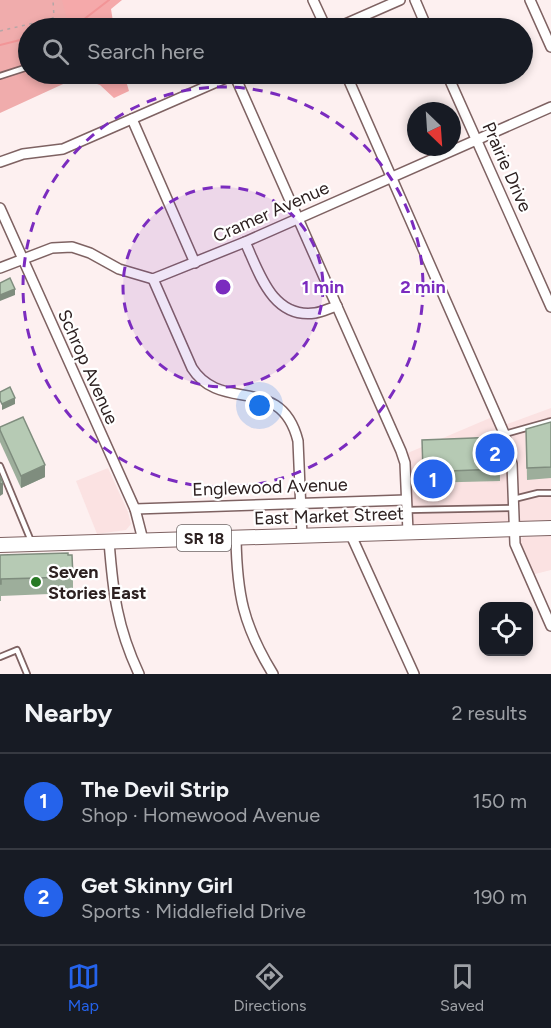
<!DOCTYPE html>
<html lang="en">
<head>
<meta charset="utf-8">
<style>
  :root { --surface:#171b24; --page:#242831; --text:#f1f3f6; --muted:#9ea1a6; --line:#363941; --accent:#2563eb }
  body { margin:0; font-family:Figtree,sans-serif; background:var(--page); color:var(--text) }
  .controls { position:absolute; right:18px; bottom:18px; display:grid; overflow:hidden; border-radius:12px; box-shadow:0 3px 9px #0003 }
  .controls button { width:54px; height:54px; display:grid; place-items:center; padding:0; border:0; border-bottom:2px solid var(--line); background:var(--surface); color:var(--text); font:30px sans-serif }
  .compass { position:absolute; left:407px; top:102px; width:54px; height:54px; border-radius:50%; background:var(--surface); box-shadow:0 3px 9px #0003; rotate:155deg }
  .you { position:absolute; left:260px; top:406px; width:21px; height:21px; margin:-15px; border:4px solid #fff; border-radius:50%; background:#1a73e8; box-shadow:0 0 0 9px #1a73e833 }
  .badge { display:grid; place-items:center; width:39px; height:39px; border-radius:50%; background:var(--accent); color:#fff; font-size:20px; font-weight:700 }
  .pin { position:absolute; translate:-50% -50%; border:3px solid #fff; box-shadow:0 2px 6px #0006 }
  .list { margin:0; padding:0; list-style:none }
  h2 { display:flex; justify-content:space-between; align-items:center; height:78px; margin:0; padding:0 24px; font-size:26px }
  h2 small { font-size:20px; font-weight:400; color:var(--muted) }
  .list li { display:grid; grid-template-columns:39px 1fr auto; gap:18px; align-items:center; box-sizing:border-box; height:96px; padding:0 24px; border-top:2px solid var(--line) }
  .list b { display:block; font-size:22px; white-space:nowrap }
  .list p { margin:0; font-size:20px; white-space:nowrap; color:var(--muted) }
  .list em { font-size:20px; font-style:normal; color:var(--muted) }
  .icon { flex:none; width:33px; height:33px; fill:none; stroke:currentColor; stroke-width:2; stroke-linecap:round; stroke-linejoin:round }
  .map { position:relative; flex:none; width:551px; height:674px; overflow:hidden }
  .search { position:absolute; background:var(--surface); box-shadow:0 3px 9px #0003; left:18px; right:18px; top:18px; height:66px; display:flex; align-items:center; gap:15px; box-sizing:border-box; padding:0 21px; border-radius:33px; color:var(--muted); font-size:22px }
  .sheet { height:270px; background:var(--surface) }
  nav { display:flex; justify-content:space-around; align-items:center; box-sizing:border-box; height:84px; border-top:2px solid var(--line); background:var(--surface); font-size:16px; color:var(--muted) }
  nav a { display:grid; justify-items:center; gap:3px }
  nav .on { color:var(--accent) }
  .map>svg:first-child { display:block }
  .built { fill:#fbe2e2 }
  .green { fill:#f0acac }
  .forest { fill:#f5a9aa }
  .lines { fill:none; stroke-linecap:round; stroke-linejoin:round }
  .stream { stroke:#f29597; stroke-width:2 }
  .service-casing { stroke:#7e6262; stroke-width:8 }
  .minor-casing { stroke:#7e6262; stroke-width:12 }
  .primary-casing { stroke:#7e6262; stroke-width:16 }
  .path { stroke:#b3a6a6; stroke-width:1.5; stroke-dasharray:3 4.5; stroke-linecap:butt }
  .service { stroke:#fff; stroke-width:4.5 }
  .minor { stroke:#fff; stroke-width:9 }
  .primary { stroke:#fff; stroke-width:14 }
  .wall { fill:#9dae9b }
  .shaded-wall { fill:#7f8d7e }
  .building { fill:#b6cab4; stroke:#7f8d7e; stroke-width:1.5 }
  .ring { fill:none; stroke:#7b2cbf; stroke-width:3; stroke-dasharray:10 8 }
  .poi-dot { fill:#287a25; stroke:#fff; stroke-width:2 }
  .labels { text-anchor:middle; stroke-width:4.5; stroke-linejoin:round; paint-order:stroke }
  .shield { fill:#fff; stroke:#6c6464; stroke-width:1.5 }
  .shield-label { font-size:16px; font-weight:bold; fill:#2d2121 }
  .street-label { font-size:18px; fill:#2d2121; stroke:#fff }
  .poi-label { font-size:18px; font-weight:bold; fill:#2d2121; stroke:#fff; text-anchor:start }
  .centre { fill:#7b2cbf; stroke:#fff; stroke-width:3 }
  .ring-label { font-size:18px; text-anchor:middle; font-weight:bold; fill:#7b2cbf; stroke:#fff; stroke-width:4.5; stroke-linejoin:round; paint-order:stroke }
</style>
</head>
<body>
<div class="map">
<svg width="551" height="674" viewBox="0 0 551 674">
  <rect width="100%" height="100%" fill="#fdf0f0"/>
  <g class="built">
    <polygon points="551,408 551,528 408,532 403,455 497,415 502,426"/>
    <polygon points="108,468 128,512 131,524 126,530 97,534 76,481"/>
    <polygon points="551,536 551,570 531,575 519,541 523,537"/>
  </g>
  <polygon class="green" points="0,0 75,0 88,28 28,28 28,74 85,74 0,113"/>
  <g class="forest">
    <polygon points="62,0 122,0 111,9 114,28 73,28 67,19"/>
    <polygon points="75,74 124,74 129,91 114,98 100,85 77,77"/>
  </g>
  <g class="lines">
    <g class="stream">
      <polyline points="61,28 83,20 109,0"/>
      <polyline points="0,45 28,38"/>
    </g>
    <defs>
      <g id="service">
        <polyline points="0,76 28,67"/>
        <polyline points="505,434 551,421"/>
        <polyline points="0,466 31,541"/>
        <polyline points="514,499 538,493 551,493"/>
        <polyline points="407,510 514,508"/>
        <polyline points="0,657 17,650 27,674"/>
      </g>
      <g id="minor">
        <polyline points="313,0 326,28"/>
        <polyline points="415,0 427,28"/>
        <polyline points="530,0 551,47"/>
        <polyline points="213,27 214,28"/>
        <polyline points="336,28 400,0"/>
        <polyline points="234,74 401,451 405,463 408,532"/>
        <polyline points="346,74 504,433 512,464 515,544 551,626"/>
        <polyline points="447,74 551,307"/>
        <polyline points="132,119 195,263"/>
        <polyline points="0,162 23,154 63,149 235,74"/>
        <polyline points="0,208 135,509 143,540"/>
        <path d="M245,242C259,272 272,319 315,313C322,312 330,308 337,306"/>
        <polyline points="0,268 52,248 72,247 90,253 119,269 153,279 245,242 551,107"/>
        <path d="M153,279L192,368C221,414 281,373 298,441L302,535"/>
        <polyline points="135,509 406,500"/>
        <polyline points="350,533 414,674"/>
        <path d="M236,538C237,594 243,625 273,674"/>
        <path d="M109,541C113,593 117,627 139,674"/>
      </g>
      <polyline id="primary" points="0,545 551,528"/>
    </defs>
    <use href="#service" class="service-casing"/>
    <use href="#minor" class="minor-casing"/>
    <use href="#primary" class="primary-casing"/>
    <polyline class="path" points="0,31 51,19 54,17 53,0"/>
    <use href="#service" class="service"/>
    <use href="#minor" class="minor"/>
    <use href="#primary" class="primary"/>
  </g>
  <g class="wall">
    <polygon points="551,422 551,478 527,480 526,429"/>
    <polygon points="0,427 45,477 21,488 0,442"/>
    <polygon points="499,437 500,481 423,483 422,440"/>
    <polygon points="0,555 73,577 73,593 1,596 1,601 0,601"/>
  </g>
  <g class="shaded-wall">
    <polygon points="15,289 15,295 0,301 0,295"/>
    <polygon points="15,398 15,404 2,410 2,404"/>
    <polygon points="45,465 45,477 21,488 21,476"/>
    <polygon points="3,483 3,494 0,496 0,484"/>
  </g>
  <g class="building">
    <polygon points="10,278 15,289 0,295 0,283"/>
    <polygon points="10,387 15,398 2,404 0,400 0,392"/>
    <polygon points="23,417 45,465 21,476 0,430 0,427"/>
    <polygon points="551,422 551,467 527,468 526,429"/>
    <polygon points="499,437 500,469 423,472 422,440"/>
    <polygon points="0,476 3,483 0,484"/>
    <polygon points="68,553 68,555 72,555 73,577 1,579 1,584 0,584 0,555"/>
  </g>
  <circle cx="223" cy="287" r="100" fill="#7b2cbf" fill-opacity=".12"/>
  <g class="ring">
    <circle cx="223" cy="287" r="100"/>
    <circle cx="223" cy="287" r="200"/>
  </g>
  <circle class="poi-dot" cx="36" cy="582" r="6"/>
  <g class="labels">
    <rect class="shield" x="177" y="525" width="54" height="26" rx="4.5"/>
    <g class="shield-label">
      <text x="204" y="544">SR 18</text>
    </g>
    <g class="street-label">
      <text transform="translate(507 167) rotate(66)" y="6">Prairie Drive</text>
      <text transform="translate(271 212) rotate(-24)" y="6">Cramer Avenue</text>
      <text transform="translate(88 367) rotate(66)" y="6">Schrop Avenue</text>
      <text transform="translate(270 487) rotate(-2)" y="6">Englewood Avenue</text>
      <text transform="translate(329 516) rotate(-2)" y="6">East Market Street</text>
    </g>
    <g class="poi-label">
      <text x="48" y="578">Seven<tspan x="48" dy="21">Stories East</tspan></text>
    </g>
  </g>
  <circle cx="223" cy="287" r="9" class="centre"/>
  <g class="ring-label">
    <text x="323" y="293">1 min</text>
    <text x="423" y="293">2 min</text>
  </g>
</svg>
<div class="controls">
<button><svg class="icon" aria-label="locate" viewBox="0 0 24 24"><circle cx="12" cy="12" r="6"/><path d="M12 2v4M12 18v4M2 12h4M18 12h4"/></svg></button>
</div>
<svg class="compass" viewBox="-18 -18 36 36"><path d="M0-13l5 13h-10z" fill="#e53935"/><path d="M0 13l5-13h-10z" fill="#9ea1a6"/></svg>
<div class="you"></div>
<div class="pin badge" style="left:433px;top:479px">1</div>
<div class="pin badge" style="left:495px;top:453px">2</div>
<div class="search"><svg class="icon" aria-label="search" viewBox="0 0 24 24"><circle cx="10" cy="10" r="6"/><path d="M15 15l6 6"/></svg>Search here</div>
</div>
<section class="sheet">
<h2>Nearby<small>2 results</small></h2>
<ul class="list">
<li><span class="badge">1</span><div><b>The Devil Strip</b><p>Shop · Homewood Avenue</p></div><em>150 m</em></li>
<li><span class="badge">2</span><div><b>Get Skinny Girl</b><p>Sports · Middlefield Drive</p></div><em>190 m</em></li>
</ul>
</section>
<nav>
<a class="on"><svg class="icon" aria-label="map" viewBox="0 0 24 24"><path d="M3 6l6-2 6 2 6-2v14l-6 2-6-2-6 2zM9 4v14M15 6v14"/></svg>Map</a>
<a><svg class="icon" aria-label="directions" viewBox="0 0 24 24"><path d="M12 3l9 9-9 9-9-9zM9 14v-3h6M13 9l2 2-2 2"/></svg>Directions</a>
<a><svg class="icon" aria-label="saved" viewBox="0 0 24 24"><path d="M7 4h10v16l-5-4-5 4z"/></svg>Saved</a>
</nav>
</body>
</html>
